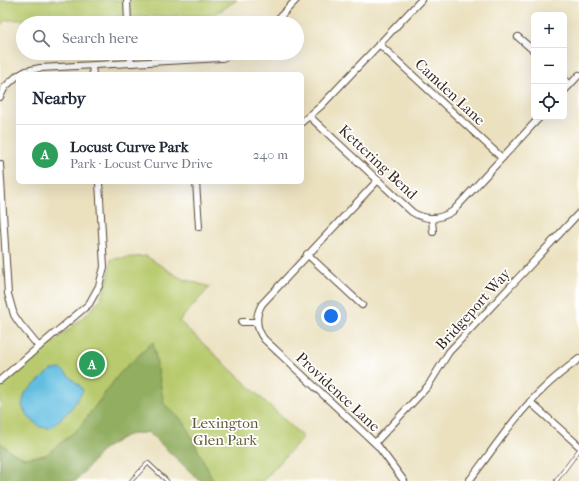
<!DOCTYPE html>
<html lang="en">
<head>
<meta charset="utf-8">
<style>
  :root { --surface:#fff; --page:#f6f6f7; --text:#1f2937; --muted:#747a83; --line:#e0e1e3; --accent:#ea580c }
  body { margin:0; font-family:"IM FELL French Canon",serif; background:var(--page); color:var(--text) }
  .controls { position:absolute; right:12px; top:12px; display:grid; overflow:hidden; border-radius:6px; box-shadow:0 4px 16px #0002 }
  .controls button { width:36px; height:36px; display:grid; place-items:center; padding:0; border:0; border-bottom:1px solid var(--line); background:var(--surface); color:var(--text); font:20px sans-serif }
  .you { position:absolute; left:331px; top:316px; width:14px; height:14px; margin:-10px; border:3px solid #fff; border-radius:50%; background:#1a73e8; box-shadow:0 0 0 6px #1a73e833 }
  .badge { display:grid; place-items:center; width:26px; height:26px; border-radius:50%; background:var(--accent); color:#fff; font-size:13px; font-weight:700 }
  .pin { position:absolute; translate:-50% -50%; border:2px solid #fff; box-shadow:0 1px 4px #0006 }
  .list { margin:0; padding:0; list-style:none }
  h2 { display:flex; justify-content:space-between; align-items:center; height:52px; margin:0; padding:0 16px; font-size:17px }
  h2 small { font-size:13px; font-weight:400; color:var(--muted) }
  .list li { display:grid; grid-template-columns:26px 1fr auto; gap:12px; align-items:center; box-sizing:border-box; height:60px; padding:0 16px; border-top:1px solid var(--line) }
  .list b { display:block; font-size:15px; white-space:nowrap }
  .list p { margin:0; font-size:13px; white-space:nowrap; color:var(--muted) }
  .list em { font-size:13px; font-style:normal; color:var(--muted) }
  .icon { flex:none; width:22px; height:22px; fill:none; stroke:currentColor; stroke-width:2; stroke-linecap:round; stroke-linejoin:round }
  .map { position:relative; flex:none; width:579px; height:481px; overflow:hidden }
  .search { position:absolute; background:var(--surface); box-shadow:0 4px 16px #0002; left:16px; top:16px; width:288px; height:44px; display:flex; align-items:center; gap:10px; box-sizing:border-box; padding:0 14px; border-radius:22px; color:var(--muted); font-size:15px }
  .panel { position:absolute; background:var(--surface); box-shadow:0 4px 16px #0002; left:16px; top:72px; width:288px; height:112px; border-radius:6px }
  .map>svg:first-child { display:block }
  .green { fill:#b8ca6d; stroke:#7a7a46 }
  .forest { fill:#92ae60; stroke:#666c3f }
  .water { fill:#62bee0; stroke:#4e747f }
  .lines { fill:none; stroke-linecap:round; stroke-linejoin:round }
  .lane-casing { stroke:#554536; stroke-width:4.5 }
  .street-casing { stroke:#554536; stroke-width:8 }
  .lane { stroke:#fff; stroke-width:3 }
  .street { stroke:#fff; stroke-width:6 }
  .labels { text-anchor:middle; stroke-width:3.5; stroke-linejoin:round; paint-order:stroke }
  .street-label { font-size:15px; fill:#3b2a1e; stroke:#fff }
  .park-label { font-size:15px; fill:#605a36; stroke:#fff }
</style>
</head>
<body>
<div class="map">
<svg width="579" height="481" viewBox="0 0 579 481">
  <rect width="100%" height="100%" fill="#fff"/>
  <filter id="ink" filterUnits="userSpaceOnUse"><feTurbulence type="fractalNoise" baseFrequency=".025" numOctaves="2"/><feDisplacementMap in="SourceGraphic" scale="8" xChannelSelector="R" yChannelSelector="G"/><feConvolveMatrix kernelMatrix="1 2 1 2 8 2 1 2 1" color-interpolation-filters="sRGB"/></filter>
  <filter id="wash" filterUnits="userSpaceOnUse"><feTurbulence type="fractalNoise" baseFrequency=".012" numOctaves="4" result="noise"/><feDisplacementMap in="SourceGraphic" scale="16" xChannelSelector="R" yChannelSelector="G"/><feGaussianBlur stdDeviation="0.9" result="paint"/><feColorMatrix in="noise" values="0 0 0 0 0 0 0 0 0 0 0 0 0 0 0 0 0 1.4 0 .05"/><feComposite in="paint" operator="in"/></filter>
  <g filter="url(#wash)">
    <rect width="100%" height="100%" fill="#ebe1bf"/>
    <g class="green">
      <polygon points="0,0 237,0 214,15 6,20 0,26"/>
      <polygon points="146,256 180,278 210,287 179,321 303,437 263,481 206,481 172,450 148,432 127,435 103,449 76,481 0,481 0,387 87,314 100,300 108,280 111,259"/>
    </g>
    <polygon class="forest" points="153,342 164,404 184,422 213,480 211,481 201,481 195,476 148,432 127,435 103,449 76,481 0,481 0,442 10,451 24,458 46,455 78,429 120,373"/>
    <path class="water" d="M61,369L79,385L83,390C76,405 63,418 50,428L40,427L28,417L22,406L25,393L51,370Z"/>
  </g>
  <g filter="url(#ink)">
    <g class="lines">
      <defs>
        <g id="lane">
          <polyline points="131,481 148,463 167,481"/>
          <polyline points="556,481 579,450"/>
        </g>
        <g id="street">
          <polyline points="127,0 128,23"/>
          <polyline points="274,23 296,0"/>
          <polyline points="518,37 534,51"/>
          <polyline points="379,44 502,158"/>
          <polyline points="130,53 131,63"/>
          <polyline points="92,66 93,74"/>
          <polyline points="21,74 26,71 40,68 222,58 239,53"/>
          <polyline points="564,79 570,85"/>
          <polyline points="564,91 579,75"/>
          <polyline points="0,97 5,87 18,75"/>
          <path d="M309,116L412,212C426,221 439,220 453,211L540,117"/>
          <polyline points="302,122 321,106 421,0"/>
          <polyline points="0,164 8,294 14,315 20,324 39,347"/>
          <path d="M378,180L262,304C255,316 255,327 264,339L378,446L404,481"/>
          <polyline points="196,182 199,227"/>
          <polyline points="432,219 433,232"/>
          <polyline points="307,254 362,305"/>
          <polyline points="242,322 257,322"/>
          <polyline points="0,380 89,304 99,286 104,267 99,182"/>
          <polyline points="530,402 579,446"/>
          <polyline points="375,443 428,386 449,352 579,213"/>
          <path d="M469,481C493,450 515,415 544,388C555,377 567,368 579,359"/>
        </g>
      </defs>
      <use href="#lane" class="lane-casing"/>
      <use href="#street" class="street-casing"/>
      <use href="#lane" class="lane"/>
      <use href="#street" class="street"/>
    </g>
  </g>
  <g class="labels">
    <g class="street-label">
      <text transform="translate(450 92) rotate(43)" y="5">Camden Lane</text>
      <text transform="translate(378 162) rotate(43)" y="5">Kettering Bend</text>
      <text transform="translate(473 309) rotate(-48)" y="5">Bridgeport Way</text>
      <text transform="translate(338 392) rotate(43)" y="5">Providence Lane</text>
    </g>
    <g class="park-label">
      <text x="225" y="428">Lexington<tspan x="225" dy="17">Glen Park</tspan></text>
    </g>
  </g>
</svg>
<div class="controls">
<button>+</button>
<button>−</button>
<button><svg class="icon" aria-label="locate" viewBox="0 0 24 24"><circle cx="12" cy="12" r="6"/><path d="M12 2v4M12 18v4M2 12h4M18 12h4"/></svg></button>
</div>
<div class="you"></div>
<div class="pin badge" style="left:92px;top:364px;background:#2e9e5b">A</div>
<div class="search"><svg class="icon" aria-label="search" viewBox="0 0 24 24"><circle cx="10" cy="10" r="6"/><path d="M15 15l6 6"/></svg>Search here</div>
<section class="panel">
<h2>Nearby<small></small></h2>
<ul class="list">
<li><span class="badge" style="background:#2e9e5b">A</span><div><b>Locust Curve Park</b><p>Park · Locust Curve Drive</p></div><em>240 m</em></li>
</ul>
</section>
</div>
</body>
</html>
